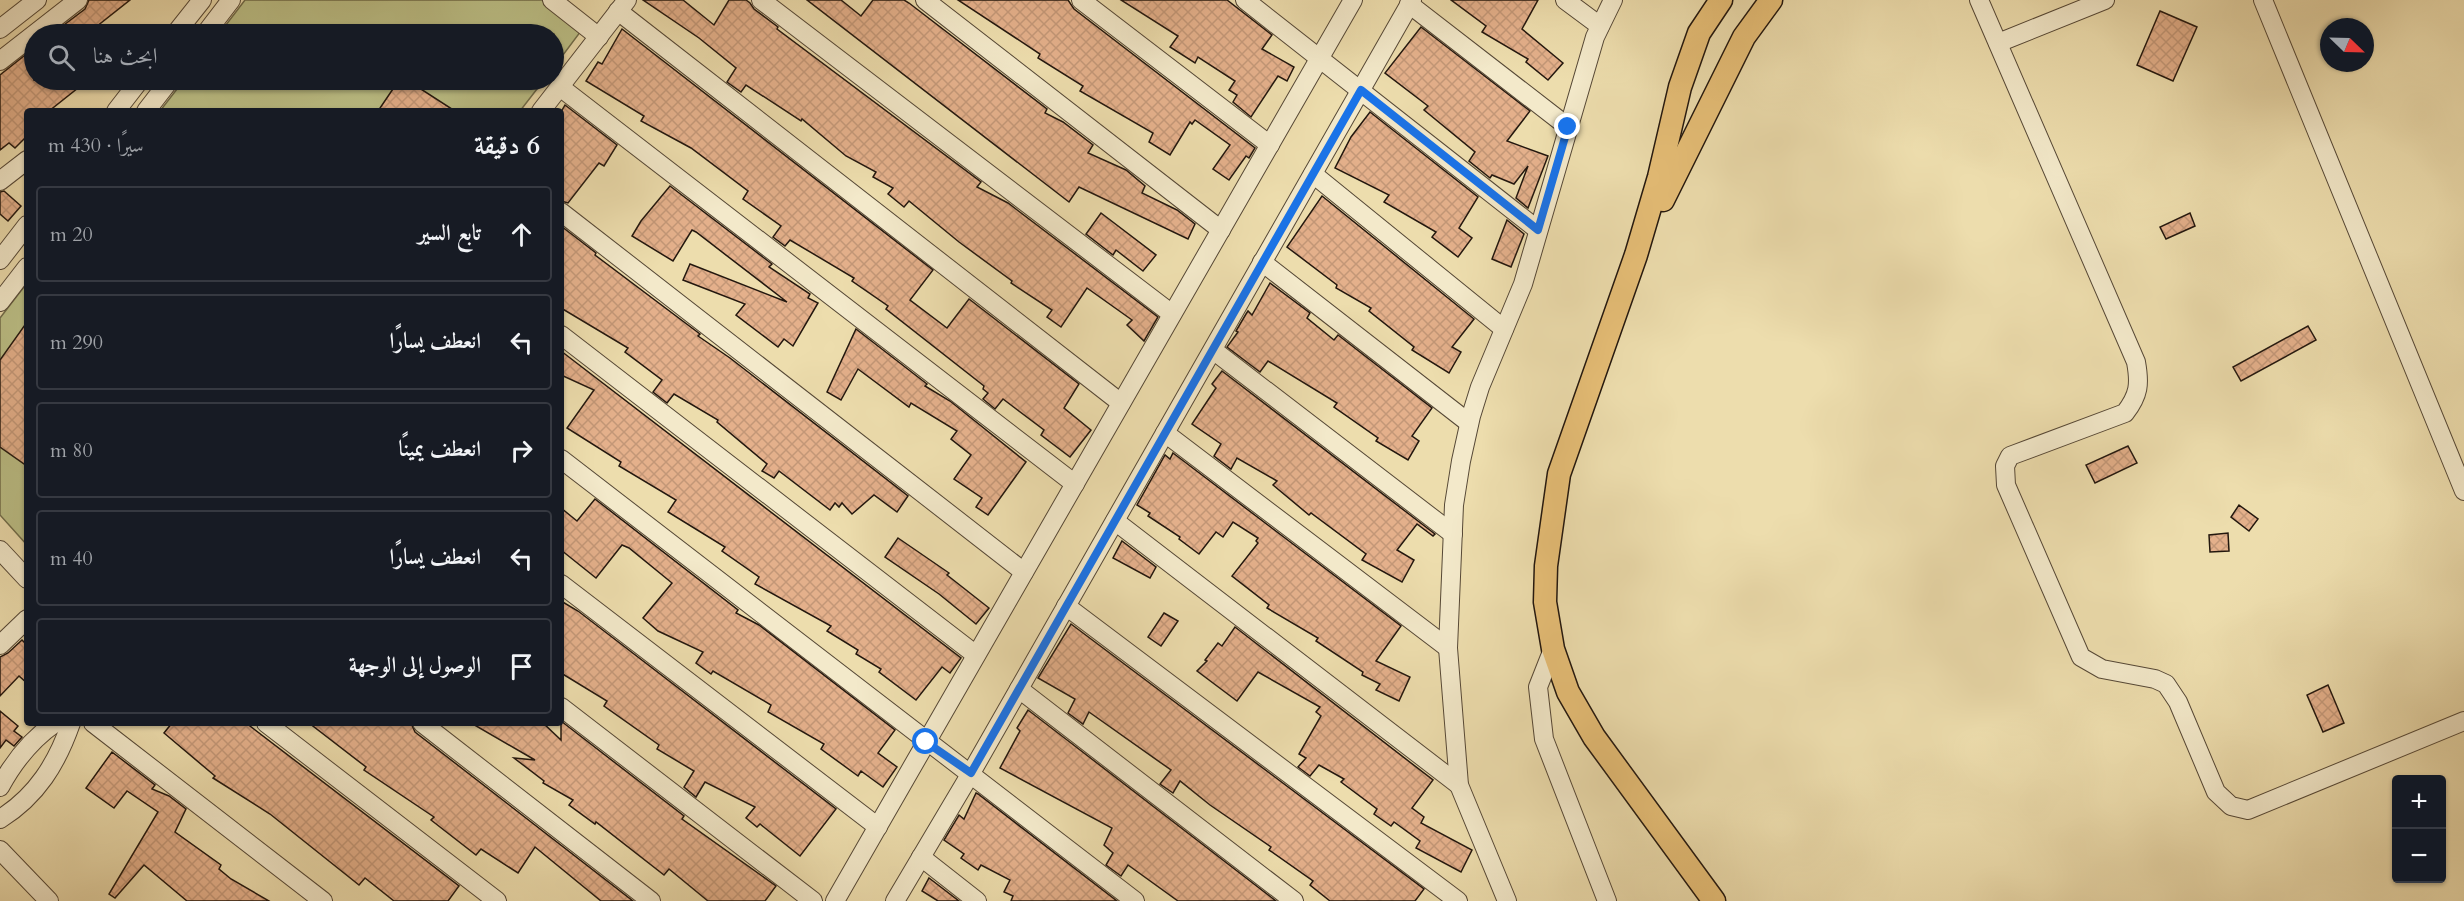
<!DOCTYPE html>
<html lang="ar">
<head>
<meta charset="utf-8">
<style>
  :root { --surface:#171b24; --page:#20242c; --text:#f1f3f6; --muted:#9ea1a6; --line:#363941 }
  body { margin:0; font-family:Cardo,Amiri,serif; background:var(--page); color:var(--text); direction:rtl }
  .controls { position:absolute; right:18px; bottom:18px; display:grid; overflow:hidden; border-radius:6px; box-shadow:0 2px 4px #0004 }
  .controls button { width:54px; height:54px; display:grid; place-items:center; padding:0; border:0; border-bottom:2px solid var(--line); background:var(--surface); color:var(--text); font:30px sans-serif }
  .compass { position:absolute; left:2320px; top:18px; width:54px; height:54px; border-radius:50%; background:var(--surface); box-shadow:0 2px 4px #0004; rotate:113deg }
  .stop { position:absolute; width:18px; height:18px; margin:-14px; border:4px solid #1a73e8; border-radius:50%; background:#fff }
  .stop.end { background:#1a73e8; border-color:#fff; box-shadow:0 2px 6px #0008 }
  .list { margin:0; padding:0; list-style:none }
  h2 { display:flex; justify-content:space-between; align-items:center; height:78px; margin:0; padding:0 24px; font-size:26px }
  h2 small { font-size:20px; font-weight:400; color:var(--muted) }
  .list li { display:grid; grid-template-columns:39px 1fr auto; gap:18px; align-items:center; box-sizing:border-box; height:96px; margin:0 12px 12px; padding:0 12px; border:2px solid var(--line); border-radius:6px }
  .list b { display:block; font-size:22px; white-space:nowrap }
  .list em { font-size:20px; font-style:normal; color:var(--muted) }
  .icon { flex:none; width:33px; height:33px; fill:none; stroke:currentColor; stroke-width:2; stroke-linecap:round; stroke-linejoin:round }
  .map { position:relative; flex:none; width:2464px; height:901px; overflow:hidden; direction:ltr }
  .search { position:absolute; background:var(--surface); box-shadow:0 2px 4px #0004; left:24px; top:24px; width:540px; height:66px; display:flex; align-items:center; gap:15px; box-sizing:border-box; padding:0 21px; border-radius:33px; color:var(--muted); font-size:22px }
  .panel { position:absolute; background:var(--surface); box-shadow:0 2px 4px #0004; left:24px; top:108px; width:540px; height:618px; border-radius:6px; direction:rtl }
  .map>svg:first-child { display:block }
  .pitch { fill:#bcc087; stroke:#706c4a; stroke-width:1.5 }
  .building { fill:url(#building-cross-hatch); stroke:#23170e; stroke-width:1.5 }
  .lines { fill:none; stroke-linecap:round; stroke-linejoin:round }
  .minor-casing { stroke:#564836; stroke-width:20 }
  .major-casing { stroke:#23170e; stroke-width:25 }
  .minor { stroke:#f3e9ca; stroke-width:18 }
  .major { stroke:#e6be76; stroke-width:22 }
  .route { stroke:#1a73e8; stroke-width:8 }
</style>
</head>
<body>
<div class="map">
<svg width="2464" height="901" viewBox="0 0 2464 901">
  <defs>
    <pattern id="building-cross-hatch" width="8" height="8" patternUnits="userSpaceOnUse" patternTransform="scale(1.5)"><rect width="8" height="8" fill="#e4b08b"/><path d="M0 0l8 8M0 8l8-8" fill="none" stroke="#c39777"/></pattern>
  </defs>
  <rect width="100%" height="100%" fill="#edddad"/>
  <filter id="stains"><feTurbulence type="fractalNoise" baseFrequency=".00333" numOctaves="4"/><feColorMatrix values="0 0 0 0 .2 0 0 0 0 .09 0 0 0 0 .02 0 0 0 .5 -.17"/></filter>
  <radialGradient id="worn" r=".72"><stop offset=".6" stop-color="#630" stop-opacity="0"/><stop offset="1" stop-color="#630" stop-opacity=".3"/></radialGradient>
  <g class="pitch">
    <polygon points="245,0 542,0 581,31 554,67 554,34 219,34"/>
    <polygon points="184,80 544,80 520,111 160,111"/>
    <polygon points="27,283 27,545 0,515 0,318"/>
  </g>
  <g class="building">
    <polygon points="89,0 130,0 87,34 52,34 85,9"/>
    <polygon points="643,0 683,0 714,25 729,0 746,0 750,3 754,9 778,27 777,29 981,182 977,187 1008,203 1158,317 1144,341 1127,325 1132,320 1087,288 1061,327 1047,317 1052,310 1011,283 1012,281 959,242 909,201 904,207 888,194 893,188 873,177 876,172 846,156 802,119 801,121 746,85 741,92 727,82 736,68 699,38"/>
    <polygon points="807,0 841,0 861,16 873,0 904,0 909,3 1047,109 1045,113 1063,122 1093,145 1088,153 1126,170 1145,186 1142,193 1177,210 1195,224 1188,239 1079,187 1069,202"/>
    <polygon points="958,0 1068,0 1074,9 1255,148 1249,158 1246,156 1229,180 1213,169 1230,145 1195,120 1192,124 1190,122 1170,155 1149,142 1153,133 1080,91 1083,86 1038,58 1040,54"/>
    <polygon points="1121,0 1227,0 1272,35 1262,49 1294,67 1287,81 1278,76 1251,117 1233,102 1237,95 1229,90 1235,81 1198,57 1195,63 1170,47 1178,36"/>
    <polygon points="1451,0 1538,0 1522,29 1563,63 1548,80 1526,62 1528,59 1482,32 1486,26"/>
    <polygon points="2160,11 2197,27 2173,81 2137,65"/>
    <polygon points="1421,27 1530,111 1507,141 1548,156 1528,208 1516,198 1528,166 1514,184 1492,175 1490,178 1469,161 1475,152 1424,110 1428,106 1385,73"/>
    <polygon points="622,29 933,270 910,300 947,328 969,299 1079,384 1064,408 1091,430 1070,457 1041,435 1044,430 1003,399 995,409 983,399 988,393 983,389 984,386 886,309 888,306 852,281 854,278 790,240 785,246 773,237 781,226 743,199 748,191 691,148 641,121 644,116 586,81 598,62 602,64"/>
    <polygon points="34,48 34,80 88,80 49,111 27,111 27,136 15,148 9,143 0,150 0,75"/>
    <polygon points="399,80 407,80 455,111 378,111"/>
    <polygon points="565,105 617,145 604,166 599,163 568,203 561,201 561,112"/>
    <polygon points="1370,112 1478,197 1459,228 1472,238 1458,257 1432,237 1436,232 1384,202 1389,195 1335,168 1351,137"/>
    <polygon points="670,186 772,264 769,267 810,294 808,298 818,303 793,346 784,339 778,347 736,315 745,304 683,280 690,264 787,302 696,232 692,230 673,261 632,236 641,221"/>
    <polygon points="4,191 21,206 8,221 0,214 0,192"/>
    <polygon points="1322,196 1474,319 1452,347 1461,352 1449,373 1412,350 1414,347 1369,311 1371,308 1336,288 1337,285 1287,247"/>
    <polygon points="1101,213 1156,255 1143,271 1116,250 1113,255 1086,234"/>
    <polygon points="2190,213 2195,226 2166,239 2160,227"/>
    <polygon points="1507,220 1524,234 1511,267 1492,259"/>
    <polygon points="561,226 596,253 595,255 700,334 698,336 730,358 908,496 897,512 874,495 852,514 842,503 839,507 835,503 830,510 779,471 774,478 762,471 767,464 717,422 718,420 674,394 667,403 653,392 662,380 625,352 628,348 561,308"/>
    <polygon points="1270,283 1310,313 1307,318 1334,340 1338,335 1432,408 1412,436 1419,441 1408,460 1376,441 1378,438 1334,407 1337,403 1268,361 1260,372 1227,347 1238,332 1236,331 1246,314 1248,311 1252,315"/>
    <polygon points="27,322 27,466 0,447 0,360"/>
    <polygon points="2308,326 2316,340 2241,381 2233,367"/>
    <polygon points="856,329 927,384 925,386 950,401 1026,462 988,515 976,507 982,498 954,479 971,455 951,439 957,431 911,403 909,407 858,369 841,400 827,392"/>
    <polygon points="561,351 961,658 950,673 942,667 916,700 879,672 881,669 856,654 858,650 827,631 831,626 755,584 759,577 722,551 725,547 668,512 676,500 619,466 621,462 567,428 594,390 561,375"/>
    <polygon points="1222,371 1435,534 1433,536 1417,524 1397,550 1414,560 1402,582 1362,560 1366,554 1311,513 1309,515 1273,485 1277,481 1237,458 1231,469 1214,456 1221,444 1192,424 1216,388 1212,384"/>
    <polygon points="2128,446 2137,463 2095,483 2086,465"/>
    <polygon points="1173,453 1401,626 1376,661 1410,677 1399,701 1376,690 1380,684 1362,675 1363,672 1316,641 1318,638 1267,608 1269,605 1232,576 1258,543 1256,541 1258,538 1233,522 1223,537 1216,532 1199,554 1179,539 1180,537 1148,516 1150,513 1137,505 1165,455 1170,459"/>
    <polygon points="595,499 738,610 736,613 759,625 895,730 878,753 897,767 883,787 861,771 858,776 821,749 824,744 768,712 771,705 713,671 711,674 696,663 703,652 658,631 643,618 672,583 629,548 622,545 596,578 561,550 561,508 577,521"/>
    <polygon points="2239,505 2258,519 2249,531 2231,517"/>
    <polygon points="2228,533 2229,551 2210,552 2209,535"/>
    <polygon points="898,538 949,573 947,575 989,608 976,624 939,594 885,557"/>
    <polygon points="1122,541 1156,567 1150,578 1113,558"/>
    <polygon points="561,601 578,611 836,809 800,856 760,824 757,827 746,818 755,807 705,782 696,797 684,787 694,771 657,749 659,745 604,706 607,701 561,673"/>
    <polygon points="1164,613 1178,621 1161,646 1148,637"/>
    <polygon points="1071,624 1424,889 1415,901 1330,901 1310,885 1313,881 1269,850 1271,847 1210,805 1180,781 1173,793 1160,784 1171,770 1089,712 1083,724 1068,713 1075,699 1038,678"/>
    <polygon points="1235,627 1433,780 1412,808 1424,817 1421,823 1472,850 1461,872 1416,848 1420,841 1394,822 1391,826 1374,814 1377,809 1341,782 1344,779 1319,765 1310,776 1298,767 1306,758 1299,754 1321,716 1316,712 1320,707 1258,672 1237,701 1197,671 1207,661 1205,660 1218,643 1222,646"/>
    <polygon points="22,640 27,645 27,683 19,676 0,696 0,657 8,653"/>
    <polygon points="2328,685 2344,723 2323,732 2307,695"/>
    <polygon points="1028,710 1071,743 1276,901 1178,901 1128,865 1121,876 1106,865 1113,853 1104,845 1112,828 1000,768 1020,731 1017,728"/>
    <polygon points="0,711 18,726 14,731 22,737 14,746 6,740 0,748"/>
    <polygon points="561,721 684,816 682,819 776,886 765,901 708,901 669,869 664,875 596,822 595,824 569,805 573,800 543,783 544,781 514,758 535,760 471,723 543,723 561,740"/>
    <polygon points="172,723 246,723 459,886 448,901 394,901 365,878 359,885 270,814 213,778 215,776 164,733"/>
    <polygon points="309,723 411,723 415,732 633,901 601,901 535,847 518,873 481,849 476,855 431,820 434,817 364,770 366,767"/>
    <polygon points="112,752 155,785 152,789 169,796 186,809 175,832 221,865 219,869 231,879 269,901 187,901 144,865 115,898 109,894 158,812 127,791 114,808 86,788"/>
    <polygon points="976,793 978,794 1117,901 1011,901 1013,896 1004,892 1010,880 981,865 978,870 961,858 964,854 944,840 959,815 964,819"/>
    <polygon points="929,878 959,901 938,901 922,891"/>
  </g>
  <g class="lines">
    <defs>
      <g id="minor">
        <polyline points="552,0 599,37"/>
        <polyline points="761,0 1172,314"/>
        <polyline points="925,0 1221,230"/>
        <polyline points="1081,0 1270,145"/>
        <polyline points="1245,0 1538,230"/>
        <polyline points="1565,0 1600,26"/>
        <path d="M1979,0L2136,362C2140,384 2139,395 2125,413L2010,456L2005,466L2006,485L2081,657L2102,669L2155,679L2166,684L2178,702L2216,792L2231,806L2248,810L2464,721"/>
        <polyline points="2263,0 2464,491"/>
        <polyline points="1409,4 1568,127"/>
        <polyline points="618,11 1121,403"/>
        <polyline points="0,29 37,0"/>
        <polyline points="175,34 202,0"/>
        <polyline points="205,34 231,0"/>
        <polyline points="1998,43 2105,0"/>
        <polyline points="0,61 78,0"/>
        <polyline points="560,87 1075,484"/>
        <polyline points="116,111 140,80"/>
        <polyline points="146,111 170,80"/>
        <polyline points="541,111 627,0"/>
        <polyline points="1313,174 1504,329"/>
        <polyline points="0,181 27,160"/>
        <polyline points="561,212 1024,572"/>
        <polyline points="0,260 27,225"/>
        <polyline points="1262,262 1469,423"/>
        <polyline points="0,302 27,267"/>
        <polyline points="561,335 976,655"/>
        <polyline points="1213,350 1453,534"/>
        <polyline points="1165,433 1448,648"/>
        <polyline points="561,459 1135,901"/>
        <polyline points="1115,521 1459,785"/>
        <polyline points="0,550 27,579"/>
        <polyline points="561,584 878,827"/>
        <polyline points="1066,606 1458,901"/>
        <polyline points="0,645 27,619"/>
        <polyline points="1553,649 1538,687 1544,739 1607,901"/>
        <polyline points="1019,689 1294,901"/>
        <polyline points="561,707 813,901"/>
        <polyline points="93,723 323,901"/>
        <polyline points="266,723 497,901"/>
        <polyline points="422,723 651,901"/>
        <path d="M0,787C13,763 32,739 55,723"/>
        <path d="M0,819C37,796 57,763 71,723"/>
        <polyline points="0,850 49,901"/>
        <polyline points="921,857 977,901"/>
        <polyline points="835,901 1353,0"/>
        <polyline points="895,901 971,773 1412,0"/>
        <polyline points="1507,901 1459,785 1448,648 1454,505 1461,461 1471,416 1480,387 1523,284 1595,37 1613,0"/>
      </g>
      <g id="major">
        <polyline points="1663,200 1744,37 1771,0"/>
        <polyline points="1714,901 1594,737 1568,692 1553,649 1545,602 1546,566 1559,474 1636,255 1659,177 1680,87 1699,33 1721,0"/>
      </g>
    </defs>
    <use href="#minor" class="minor-casing"/>
    <use href="#major" class="major-casing"/>
    <use href="#minor" class="minor"/>
    <use href="#major" class="major"/>
  </g>
  <g class="lines">
    <polyline class="route" points="926,742 971,773 1361,90 1538,230 1568,127"/>
  </g>
  <rect width="100%" height="100%" filter="url(#stains)"/>
  <rect width="100%" height="100%" fill="url(#worn)"/>
</svg>
<div class="controls">
<button>+</button>
<button>−</button>
</div>
<svg class="compass" viewBox="-18 -18 36 36"><path d="M0-13l5 13h-10z" fill="#e53935"/><path d="M0 13l5-13h-10z" fill="#9ea1a6"/></svg>
<div class="stop" style="left:926px;top:742px"></div>
<div class="stop end" style="left:1568px;top:127px"></div>
<div class="search"><svg class="icon" aria-label="search" viewBox="0 0 24 24"><circle cx="10" cy="10" r="6"/><path d="M15 15l6 6"/></svg>ابحث هنا</div>
<section class="panel">
<h2>6 دقيقة<small>سيرًا · 430 m</small></h2>
<ul class="list">
<li><svg class="icon" aria-label="ahead" viewBox="0 0 24 24"><path d="M12 20V5M6 11l6-6 6 6"/></svg><div><b>تابع السير</b></div><em>20 m</em></li>
<li><svg class="icon" aria-label="left" viewBox="0 0 24 24"><path d="M17 20v-9H6M10 6l-5 5 5 5"/></svg><div><b>انعطف يسارًا</b></div><em>290 m</em></li>
<li><svg class="icon" aria-label="right" viewBox="0 0 24 24"><path d="M7 20v-9h11M14 6l5 5-5 5"/></svg><div><b>انعطف يمينًا</b></div><em>80 m</em></li>
<li><svg class="icon" aria-label="left" viewBox="0 0 24 24"><path d="M17 20v-9H6M10 6l-5 5 5 5"/></svg><div><b>انعطف يسارًا</b></div><em>40 m</em></li>
<li><svg class="icon" aria-label="arrive" viewBox="0 0 24 24"><path d="M6 21V4h12l-3 4 3 4H6"/></svg><div><b>الوصول إلى الوجهة</b></div></li>
</ul>
</section>
</div>
</body>
</html>
